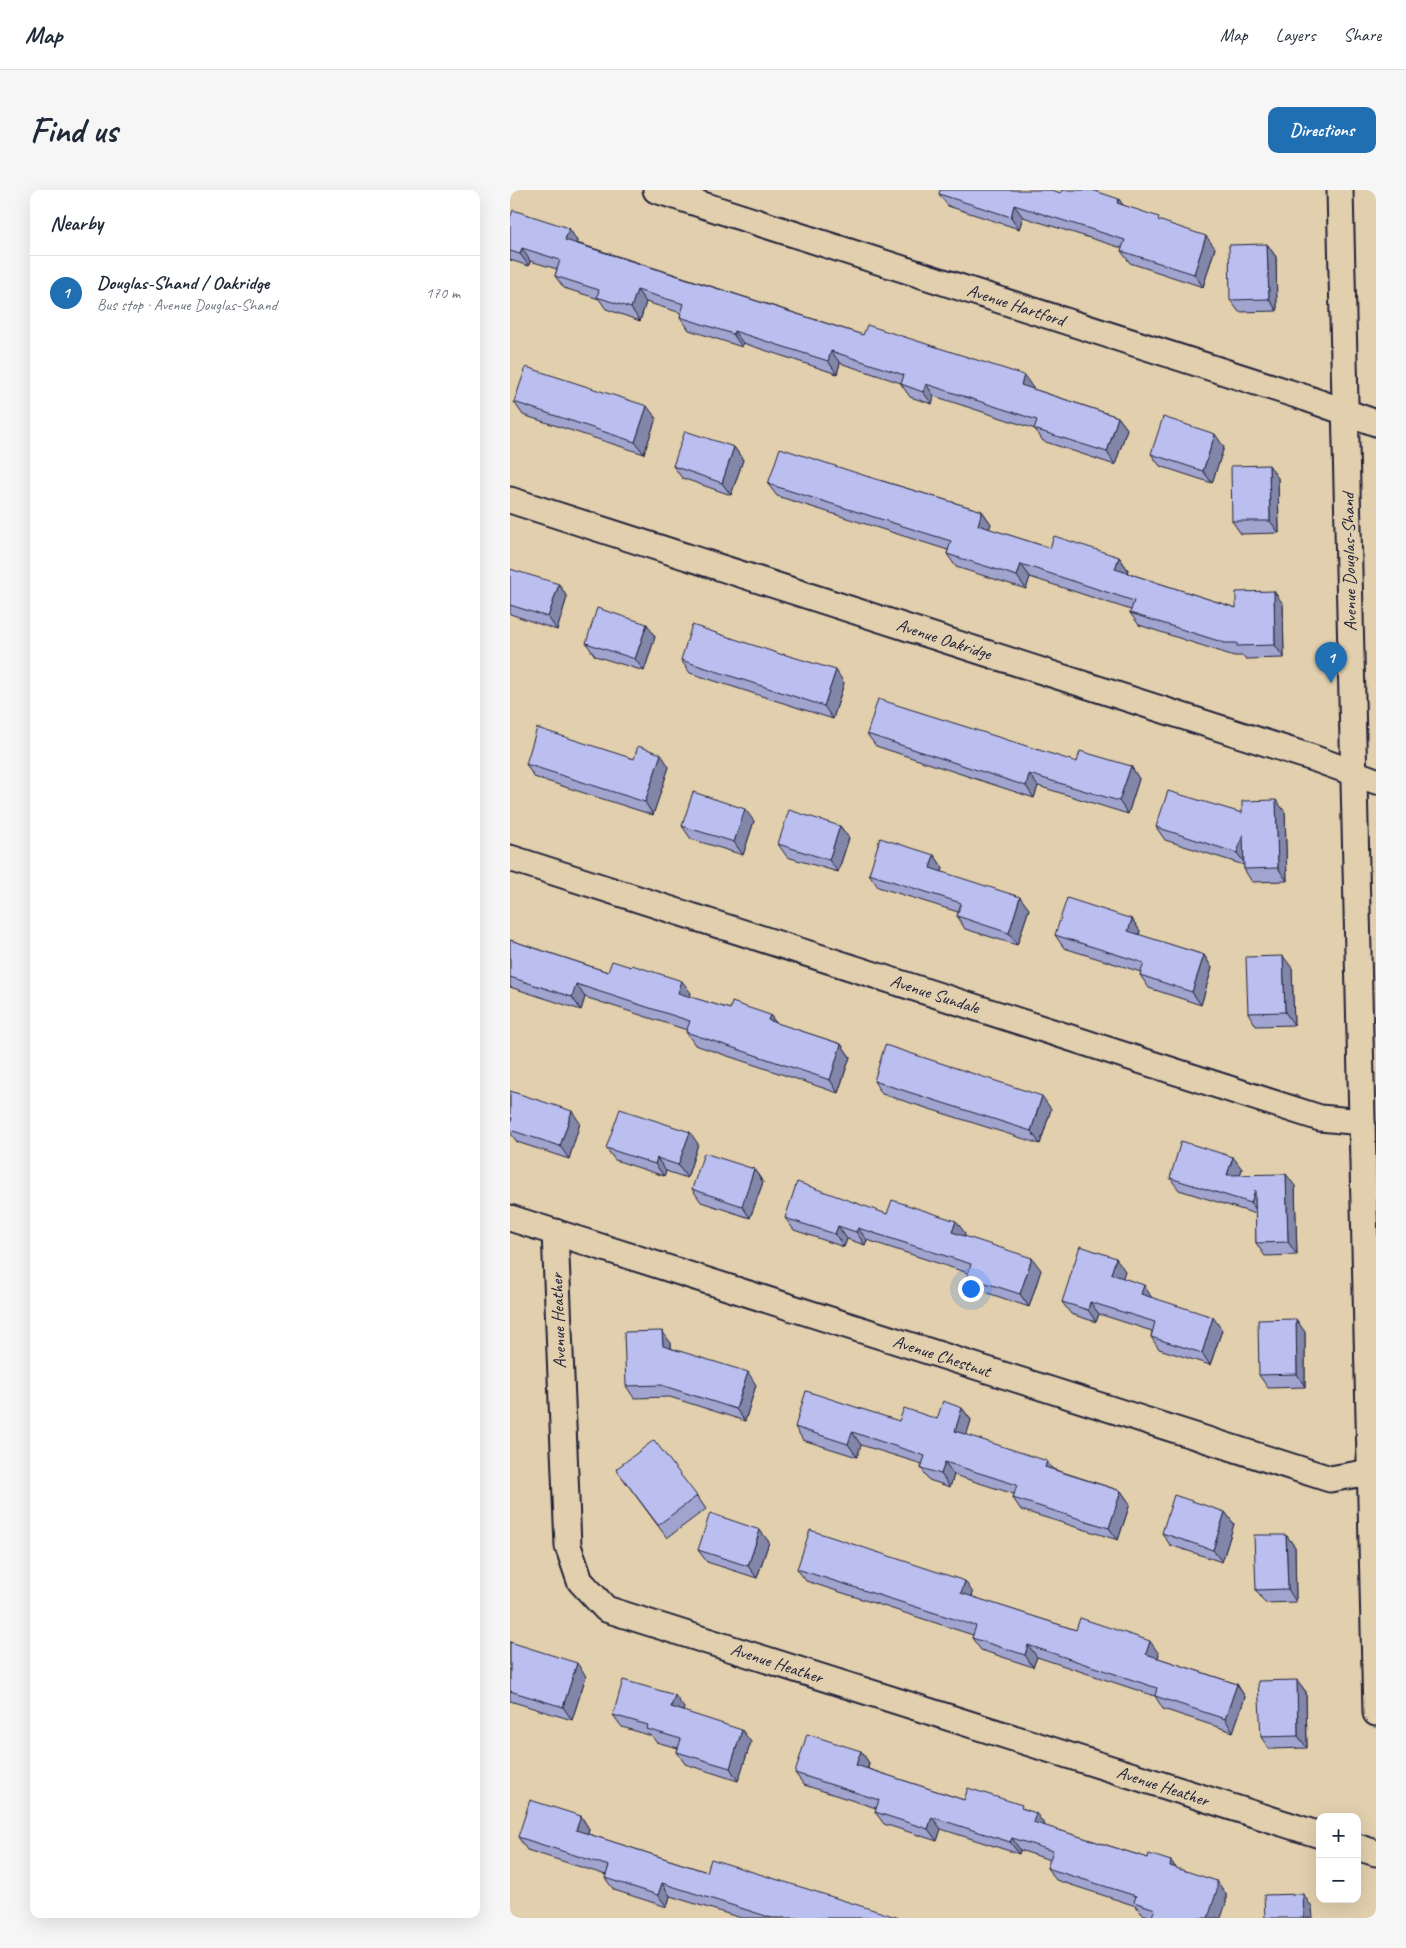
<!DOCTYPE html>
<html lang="en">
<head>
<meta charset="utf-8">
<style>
  :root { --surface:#fff; --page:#f6f6f7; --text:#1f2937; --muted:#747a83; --line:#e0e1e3; --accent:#1f6fb2 }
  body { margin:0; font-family:Caveat,sans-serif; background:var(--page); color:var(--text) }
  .controls { position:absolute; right:15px; bottom:15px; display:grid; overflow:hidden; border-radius:10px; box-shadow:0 5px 20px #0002 }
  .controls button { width:45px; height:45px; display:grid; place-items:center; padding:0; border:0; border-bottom:1px solid var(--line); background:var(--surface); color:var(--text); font:25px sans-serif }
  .you { position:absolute; left:460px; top:1098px; width:18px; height:18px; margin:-12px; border:4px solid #fff; border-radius:50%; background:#1a73e8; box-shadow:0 0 0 8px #1a73e833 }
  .badge { display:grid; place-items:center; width:32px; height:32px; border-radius:50%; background:var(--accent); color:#fff; font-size:16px; font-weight:700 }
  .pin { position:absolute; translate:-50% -41px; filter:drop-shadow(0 1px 2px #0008) }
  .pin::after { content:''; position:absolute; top:26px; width:18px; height:15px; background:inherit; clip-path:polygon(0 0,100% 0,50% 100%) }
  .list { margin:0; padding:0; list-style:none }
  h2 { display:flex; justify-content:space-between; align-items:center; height:65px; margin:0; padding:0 20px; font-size:21px }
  h2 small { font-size:16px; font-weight:400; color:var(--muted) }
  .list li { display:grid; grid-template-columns:32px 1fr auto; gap:15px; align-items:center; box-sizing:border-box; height:75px; padding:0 20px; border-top:1px solid var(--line) }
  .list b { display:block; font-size:19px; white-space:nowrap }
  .list p { margin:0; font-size:16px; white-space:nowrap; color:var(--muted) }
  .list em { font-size:16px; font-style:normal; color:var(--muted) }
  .map { position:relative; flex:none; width:866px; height:1728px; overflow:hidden; border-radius:10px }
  header { display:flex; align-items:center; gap:30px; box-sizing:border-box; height:70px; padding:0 25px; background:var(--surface); border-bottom:1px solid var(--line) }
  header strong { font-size:24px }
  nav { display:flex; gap:28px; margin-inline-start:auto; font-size:18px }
  .intro { display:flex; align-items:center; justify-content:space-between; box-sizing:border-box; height:120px; padding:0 30px }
  h1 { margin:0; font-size:35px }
  .button { padding:12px 22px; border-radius:10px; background:var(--accent); color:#fff; font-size:18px; font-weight:700 }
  main { display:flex; gap:30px; padding:0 30px }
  aside { flex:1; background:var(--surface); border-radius:10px; box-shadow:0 5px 20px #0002 }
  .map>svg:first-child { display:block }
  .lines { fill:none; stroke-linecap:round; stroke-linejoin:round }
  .minor-casing { stroke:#22223b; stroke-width:29 }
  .minor { stroke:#e1cfad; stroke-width:25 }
  .wall { fill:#a0a4ce; stroke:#22223b }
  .shaded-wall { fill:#8286a8; stroke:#22223b }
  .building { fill:#babff0; stroke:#22223b }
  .labels { text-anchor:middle; stroke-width:4.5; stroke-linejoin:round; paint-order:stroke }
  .street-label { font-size:18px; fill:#22223b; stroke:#e1cfad }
</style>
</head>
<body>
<header>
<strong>Map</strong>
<nav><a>Map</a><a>Layers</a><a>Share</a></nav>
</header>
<div class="intro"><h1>Find us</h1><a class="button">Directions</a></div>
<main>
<aside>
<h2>Nearby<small></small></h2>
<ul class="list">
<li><span class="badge">1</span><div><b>Douglas-Shand / Oakridge</b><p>Bus stop · Avenue Douglas-Shand</p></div><em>170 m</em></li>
</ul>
</aside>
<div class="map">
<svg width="866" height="1728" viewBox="0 0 866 1728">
  <rect width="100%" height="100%" fill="#e1cfad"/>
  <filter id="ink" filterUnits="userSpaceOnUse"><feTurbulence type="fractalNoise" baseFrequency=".02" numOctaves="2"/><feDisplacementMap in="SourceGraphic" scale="10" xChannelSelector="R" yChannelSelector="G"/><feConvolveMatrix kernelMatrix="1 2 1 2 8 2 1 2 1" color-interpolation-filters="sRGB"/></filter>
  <g filter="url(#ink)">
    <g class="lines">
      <defs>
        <g id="minor">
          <polyline points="146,0 796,208 866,233"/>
          <polyline points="830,0 866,1523"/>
          <polyline points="0,310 803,568 866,591"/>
          <polyline points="0,668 810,928 852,932"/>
          <polyline points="0,1028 820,1289 866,1281"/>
          <polyline points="45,1042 58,1356 70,1391 96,1419 810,1645"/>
          <polyline points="847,1657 866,1663"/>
        </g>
      </defs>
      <use href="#minor" class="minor-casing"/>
      <use href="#minor" class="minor"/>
    </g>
    <g class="wall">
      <polygon points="551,3 613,15 652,32 705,58 693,97 620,73 611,61 612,58 513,27 509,39 438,16 429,4"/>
      <polygon points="0,28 59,38 67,51 67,53 353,145 523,198 523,199 608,227 617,239 605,275 533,251 525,239 424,206 422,214 400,207 391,194 391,193 330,173 327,184 233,153 232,157 179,140 170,127 171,123 136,112 130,131 96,119 89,109 54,98 45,86 47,79 20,71 19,76 0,70"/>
      <polygon points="757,54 766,67 767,121 729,122 720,110"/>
      <polygon points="4,212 146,228 134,264 13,225"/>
      <polygon points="224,257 233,270 221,305 172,288 163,276"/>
      <polygon points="714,257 702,293 650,276 641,264"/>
      <polygon points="359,287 472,321 481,334 479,339 540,358 609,367 618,380 617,383 726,418 773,414 774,468 736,469 733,466 724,466 629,435 620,423 621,420 520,387 516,399 446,377 437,364 438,360 267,306 258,294"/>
      <polygon points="768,288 769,343 731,344 722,331"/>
      <polygon points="0,379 57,407 47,440 0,424"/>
      <polygon points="145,447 134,481 85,466 76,453"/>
      <polygon points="171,470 334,493 323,529 180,483"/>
      <polygon points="357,544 567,572 621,576 629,589 618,624 528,596 524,608 366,556"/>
      <polygon points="16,574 159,577 143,625 24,587"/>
      <polygon points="775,622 777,691 742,692 734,679 734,675 655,650 646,637 732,623"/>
      <polygon points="244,631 233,665 181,649 172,636"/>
      <polygon points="330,636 339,648 328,682 277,667 268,654"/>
      <polygon points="424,665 433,678 432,682 519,719 507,755 455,739 447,726 448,722 368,697 359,684"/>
      <polygon points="622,729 630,741 629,745 694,765 702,778 691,815 639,798 630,785 631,782 554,758 545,745"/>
      <polygon points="0,750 98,782 181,803 180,807 220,819 260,825 266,833 331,854 340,867 328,903 185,855 176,842 177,840 75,807 71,820 0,797"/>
      <polygon points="782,778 784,835 746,836 738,823"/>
      <polygon points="364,891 541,919 530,954 372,904"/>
      <polygon points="0,901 70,933 59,969 7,952 0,942"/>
      <polygon points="188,954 177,988 156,981 154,986 105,970 96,958"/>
      <polygon points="244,979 253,992 240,1028 191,1012 182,999"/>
      <polygon points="732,979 730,985 785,996 787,1065 755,1066 746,1053 746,1024 669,1000 660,988"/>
      <polygon points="377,1024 455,1043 454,1046 531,1080 519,1117 466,1099 457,1087 458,1083 357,1050 355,1055 337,1049 334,1057 284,1040 275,1028"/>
      <polygon points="615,1081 612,1088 642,1108 712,1140 700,1175 649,1159 641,1147 642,1141 589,1124 586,1132 561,1124 552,1112"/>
      <polygon points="795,1142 795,1197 758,1198 749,1185"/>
      <polygon points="161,1153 161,1158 246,1195 235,1231 160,1207 124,1208 116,1196"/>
      <polygon points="452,1218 461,1230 456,1245 543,1279 611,1301 620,1314 608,1350 511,1320 503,1308 504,1304 444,1285 440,1297 419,1290 411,1278 412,1274 351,1255 347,1267 293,1250 285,1237 427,1229"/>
      <polygon points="106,1279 187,1306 196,1319 157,1348"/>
      <polygon points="715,1322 724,1334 712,1372 660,1355 652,1343"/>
      <polygon points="776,1345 785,1357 786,1412 755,1413 746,1400"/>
      <polygon points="259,1352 247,1388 197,1372 188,1360"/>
      <polygon points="287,1379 463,1403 462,1407 566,1440 649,1464 648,1468 727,1494 735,1507 723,1542 653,1519 645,1506 527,1467 523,1477 471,1460 462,1448 463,1445 296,1391"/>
      <polygon points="0,1452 76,1486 62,1530 0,1511"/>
      <polygon points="787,1490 796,1502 797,1558 759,1559 751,1547"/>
      <polygon points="174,1518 173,1521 241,1552 228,1591 175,1574 167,1562 168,1558 146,1552 142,1546 112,1537 103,1525"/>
      <polygon points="351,1561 359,1573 358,1579 454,1610 515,1619 535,1636 638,1668 661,1671 666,1678 716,1704 716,1713 642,1727 632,1724 626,1716 546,1690 537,1678 540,1670 510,1660 509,1664 431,1639 427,1651 374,1634 365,1622 366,1618 294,1595 285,1583"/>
      <polygon points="71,1626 79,1639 78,1644 197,1682 389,1728 231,1728 160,1706 157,1717 104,1700 95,1688 96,1685 17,1660 8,1647"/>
    </g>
    <g class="shaded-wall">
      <polygon points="609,9 617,21 607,13"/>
      <polygon points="504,15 513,27 509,39 501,27"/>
      <polygon points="59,38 67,51 64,62 55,50"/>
      <polygon points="696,46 705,58 693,97 684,84"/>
      <polygon points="757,54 766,67 767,121 759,109"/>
      <polygon points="12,58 20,71 19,76 10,64"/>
      <polygon points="127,100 136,112 130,131 121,118"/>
      <polygon points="224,141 233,153 232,157 223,144"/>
      <polygon points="321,161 330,173 327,184 318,171"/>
      <polygon points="514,185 523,198 520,207 511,195"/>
      <polygon points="416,194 424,206 422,214 413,202"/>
      <polygon points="137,216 146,228 134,264 125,252"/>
      <polygon points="608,227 617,239 605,275 597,262"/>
      <polygon points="705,244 714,257 702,293 693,281"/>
      <polygon points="224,257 233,270 221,305 212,293"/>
      <polygon points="759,275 768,288 769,343 760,331"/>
      <polygon points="472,321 481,334 476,347 468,335"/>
      <polygon points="609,367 618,380 614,391 605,379"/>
      <polygon points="511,374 520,387 516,399 507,386"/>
      <polygon points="49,394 57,407 47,440 38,427"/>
      <polygon points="764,401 773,414 774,468 765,455"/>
      <polygon points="137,434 145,447 134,481 125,469"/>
      <polygon points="326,480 334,493 323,529 314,516"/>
      <polygon points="151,564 159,577 143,625 135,612"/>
      <polygon points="621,576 629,589 618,624 609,611"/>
      <polygon points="519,584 528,596 524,608 516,596"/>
      <polygon points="766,610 775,622 777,691 768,678"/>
      <polygon points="235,619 244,631 233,665 224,652"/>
      <polygon points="330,636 339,648 328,682 319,670"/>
      <polygon points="733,644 736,675 727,663"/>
      <polygon points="424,665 433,678 429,691 420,678"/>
      <polygon points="510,707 519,719 507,755 499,743"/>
      <polygon points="622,729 630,741 626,753 618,741"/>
      <polygon points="694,765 702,778 691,815 682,802"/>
      <polygon points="773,766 782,778 784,835 775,822"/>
      <polygon points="172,791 181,803 177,815 168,803"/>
      <polygon points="66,794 75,807 71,820 62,807"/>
      <polygon points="260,825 269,837 258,830"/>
      <polygon points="331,854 340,867 328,903 320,890"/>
      <polygon points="532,906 541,919 530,954 521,941"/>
      <polygon points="62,921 70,933 59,969 50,956"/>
      <polygon points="180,942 188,954 177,988 168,975"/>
      <polygon points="723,967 732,979 726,998 717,985"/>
      <polygon points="147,968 156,981 154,986 145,974"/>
      <polygon points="244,979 253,992 240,1028 232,1016"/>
      <polygon points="776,984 785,996 787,1065 778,1052"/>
      <polygon points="745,1000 750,1025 741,1013"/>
      <polygon points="446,1031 455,1043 451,1054 442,1042"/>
      <polygon points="328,1036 337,1049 334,1057 325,1044"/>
      <polygon points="348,1038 357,1050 355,1055 346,1042"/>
      <polygon points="522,1068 531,1080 519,1117 510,1104"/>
      <polygon points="606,1068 615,1081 610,1097 601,1084"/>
      <polygon points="634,1095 642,1108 631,1104"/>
      <polygon points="580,1112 589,1124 586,1132 578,1120"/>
      <polygon points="703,1127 712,1140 700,1175 692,1163"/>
      <polygon points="786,1129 795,1142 795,1197 787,1184"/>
      <polygon points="152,1141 161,1153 161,1168 153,1156"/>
      <polygon points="238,1182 246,1195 235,1231 226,1219"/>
      <polygon points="452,1218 461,1230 454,1254 445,1241"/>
      <polygon points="342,1242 351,1255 347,1267 338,1254"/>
      <polygon points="537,1271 546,1284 535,1277"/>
      <polygon points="435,1272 444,1285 440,1297 431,1284"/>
      <polygon points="611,1301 620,1314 608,1350 599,1338"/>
      <polygon points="715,1322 724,1334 712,1372 703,1360"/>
      <polygon points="250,1340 259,1352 247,1388 238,1376"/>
      <polygon points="776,1345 785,1357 786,1412 778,1399"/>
      <polygon points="455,1391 463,1403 459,1416 451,1403"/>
      <polygon points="640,1451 649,1464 645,1477 636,1464"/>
      <polygon points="518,1455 527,1467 523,1477 515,1465"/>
      <polygon points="67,1473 76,1486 62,1530 53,1517"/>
      <polygon points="787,1490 796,1502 797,1558 788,1546"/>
      <polygon points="727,1494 735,1507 723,1542 715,1529"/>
      <polygon points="165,1505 174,1518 170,1530 161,1517"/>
      <polygon points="232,1540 241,1552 228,1591 220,1578"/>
      <polygon points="351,1561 359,1573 355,1588 346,1575"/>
      <polygon points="526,1623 535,1635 532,1645 523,1632"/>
      <polygon points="71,1626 79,1639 75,1653 66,1640"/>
      <polygon points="422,1627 431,1639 427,1651 418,1639"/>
      <polygon points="502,1648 510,1660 509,1664 500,1652"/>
      <polygon points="661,1671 670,1684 660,1676"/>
      <polygon points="707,1691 716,1704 716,1713 711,1728 698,1728"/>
      <polygon points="152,1693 160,1706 157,1717 148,1705"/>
      <polygon points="793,1704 802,1717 803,1728 794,1728"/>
    </g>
    <g class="building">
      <polygon points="430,0 541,0 551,3 552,0 582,0 609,9 607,13 649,27 648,30 696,46 684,84 611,61 615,50 504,15 501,27 429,4"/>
      <polygon points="3,20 59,38 55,50 353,145 357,135 514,185 511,195 608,227 597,262 524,239 527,230 416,194 413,202 391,194 394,185 321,161 318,171 224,141 223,144 170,127 174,114 127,100 121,118 87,107 89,100 45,86 50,70 12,58 10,64 0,61 0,28"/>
      <polygon points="757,54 759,109 720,110 719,55"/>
      <polygon points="16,177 137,216 125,252 4,212"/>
      <polygon points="653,227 705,244 693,281 641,264"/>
      <polygon points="175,241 224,257 212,293 163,276"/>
      <polygon points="270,258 359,287 472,321 468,335 540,358 544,346 609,367 605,379 726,418 726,402 764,401 765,455 727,456 727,453 715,453 620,423 624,411 511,374 507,386 437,364 441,351 258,294"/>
      <polygon points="759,275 760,331 722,331 721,276"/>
      <polygon points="0,379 49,394 38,427 0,415"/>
      <polygon points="87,418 137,434 125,469 76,453"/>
      <polygon points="182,435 273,465 273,464 326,480 314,516 171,470"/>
      <polygon points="368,509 567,572 570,561 621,576 609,611 519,584 516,596 357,544"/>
      <polygon points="27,538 124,569 128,556 151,564 135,612 16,574"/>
      <polygon points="658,601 732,623 732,611 766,610 768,678 734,679 733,644 727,663 646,637"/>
      <polygon points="183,602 235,619 224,652 172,636"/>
      <polygon points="279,620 330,636 319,670 268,654"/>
      <polygon points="370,648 424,665 420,678 510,707 499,743 447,726 451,713 359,684"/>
      <polygon points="557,708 622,729 618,741 694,765 682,802 630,785 634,773 545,745"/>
      <polygon points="0,750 98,782 102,771 121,777 122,775 172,791 168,803 220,819 222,812 260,825 258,830 331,854 320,890 176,842 180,831 66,794 62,807 0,787"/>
      <polygon points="773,766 775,822 738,823 736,767"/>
      <polygon points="375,855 532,906 521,941 364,891"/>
      <polygon points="0,901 62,921 50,956 0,940 0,934 2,928 0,927"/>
      <polygon points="110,919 180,942 168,975 147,968 145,974 96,958"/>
      <polygon points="671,951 723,967 717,985 776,984 778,1052 746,1053 745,1000 741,1013 660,988"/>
      <polygon points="194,963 244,979 232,1016 182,999"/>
      <polygon points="287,992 377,1024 382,1010 446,1031 442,1042 522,1068 510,1104 457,1087 461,1074 348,1038 346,1042 328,1036 325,1044 275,1028"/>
      <polygon points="570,1056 606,1068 601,1084 634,1095 631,1104 703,1127 692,1163 641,1147 645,1132 580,1112 578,1120 552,1112"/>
      <polygon points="786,1129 787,1184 749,1185 748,1130"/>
      <polygon points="152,1141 153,1156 238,1182 226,1219 151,1195 116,1196 114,1142"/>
      <polygon points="296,1201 389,1231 394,1218 427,1229 433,1211 452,1218 445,1241 537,1271 535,1277 611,1301 599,1338 503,1308 507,1295 435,1272 431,1284 411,1278 415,1266 342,1242 338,1254 285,1237"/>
      <polygon points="144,1250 187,1306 148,1335 106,1279"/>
      <polygon points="664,1305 715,1322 703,1360 652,1343"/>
      <polygon points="200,1323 250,1340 238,1376 188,1360"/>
      <polygon points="300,1340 455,1391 451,1403 566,1440 570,1428 640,1451 636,1464 727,1494 715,1529 645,1506 647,1498 518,1455 515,1465 462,1448 466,1436 287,1379"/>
      <polygon points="744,1345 776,1345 778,1399 746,1400"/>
      <polygon points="0,1452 67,1473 53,1517 0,1501"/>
      <polygon points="113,1490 165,1505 161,1517 232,1540 220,1578 167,1562 171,1549 137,1539 138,1535 103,1525"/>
      <polygon points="787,1490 788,1546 751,1547 748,1491"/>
      <polygon points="297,1544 351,1561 346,1575 454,1610 458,1598 512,1615 511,1618 526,1623 523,1632 638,1668 639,1664 661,1671 660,1676 707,1691 707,1700 698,1728 641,1728 645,1719 624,1712 626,1706 537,1678 543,1661 502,1648 500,1652 422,1627 418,1639 365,1622 369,1610 285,1583"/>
      <polygon points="20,1610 71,1626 66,1640 197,1682 201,1669 294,1698 389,1728 262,1728 152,1693 148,1705 95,1688 99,1676 8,1647"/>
      <polygon points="793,1704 794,1728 755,1728 754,1705"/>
    </g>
  </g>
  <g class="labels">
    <g class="street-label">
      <text transform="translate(506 115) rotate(18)" y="6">Avenue Hartford</text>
      <text transform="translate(839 372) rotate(-91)" y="6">Avenue Douglas-Shand</text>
      <text transform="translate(434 449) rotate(18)" y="6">Avenue Oakridge</text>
      <text transform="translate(425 804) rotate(18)" y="6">Avenue Sundale</text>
      <text transform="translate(48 1131) rotate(-92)" y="6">Avenue Heather</text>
      <text transform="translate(432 1166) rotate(18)" y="6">Avenue Chestnut</text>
      <text transform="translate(267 1473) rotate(18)" y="6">Avenue Heather</text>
      <text transform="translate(653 1596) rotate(18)" y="6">Avenue Heather</text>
    </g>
  </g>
</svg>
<div class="controls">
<button>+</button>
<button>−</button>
</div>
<div class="you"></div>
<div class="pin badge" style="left:821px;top:493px">1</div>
</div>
</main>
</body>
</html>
